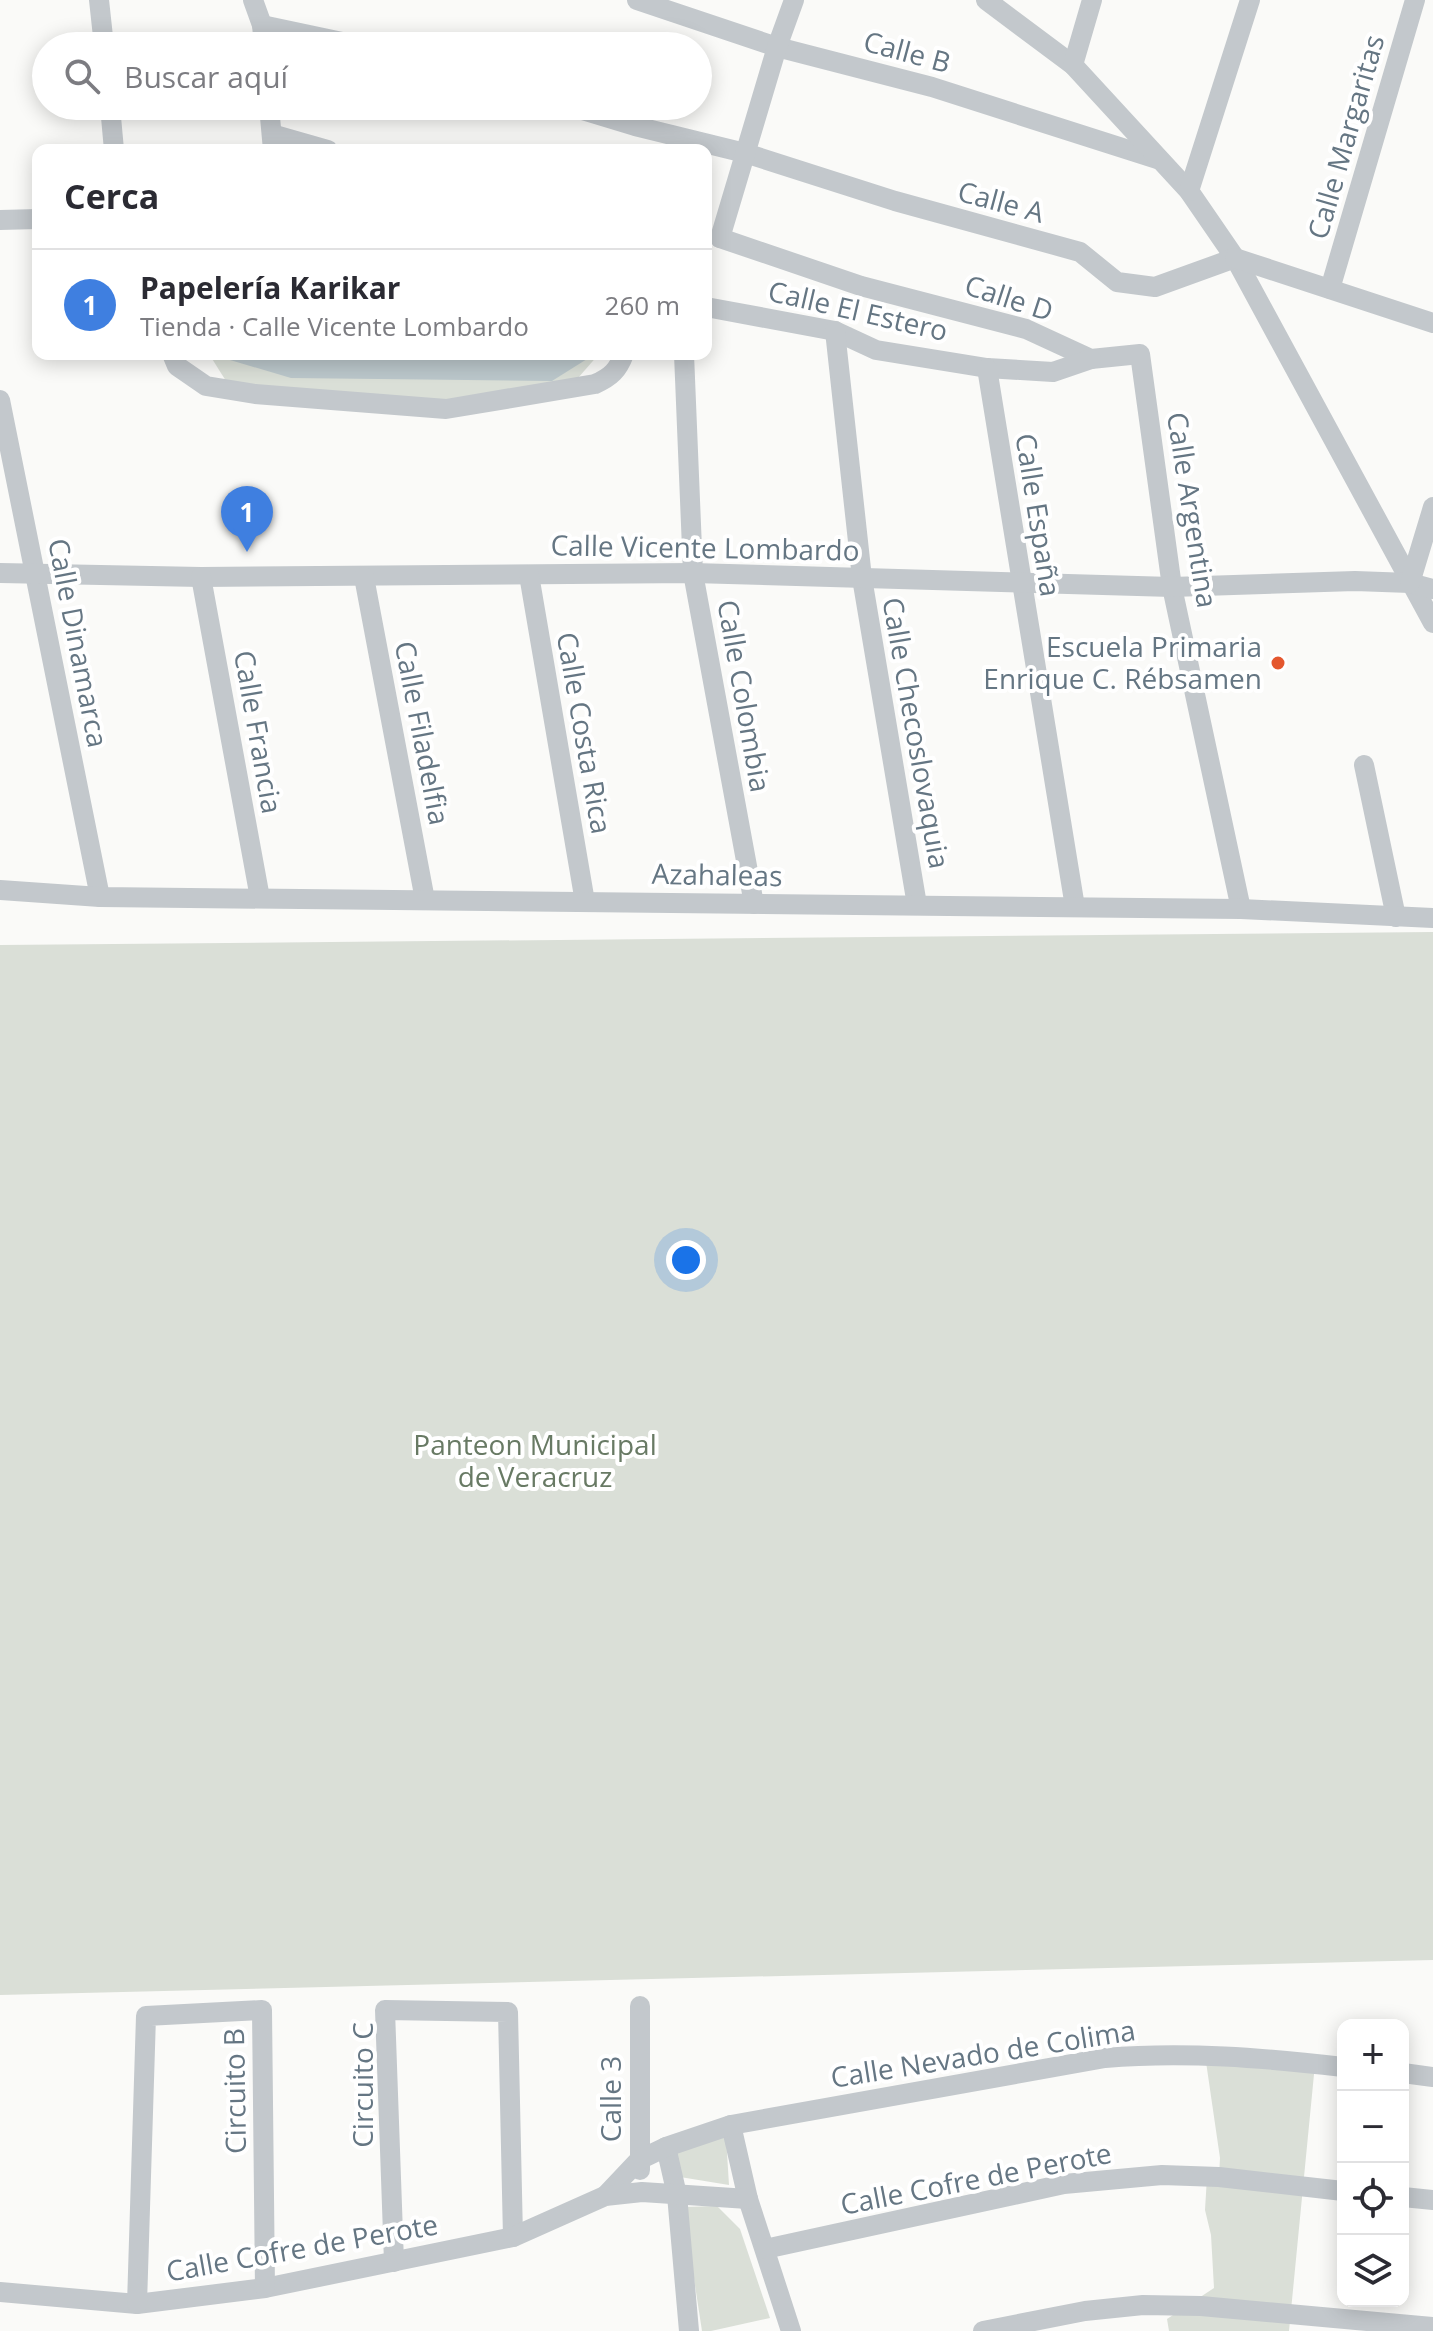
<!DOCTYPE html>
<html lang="es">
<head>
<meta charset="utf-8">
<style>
  :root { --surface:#fff; --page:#f7f7f7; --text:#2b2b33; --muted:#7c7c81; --line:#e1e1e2; --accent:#e4572e }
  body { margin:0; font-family:"Open Sans",sans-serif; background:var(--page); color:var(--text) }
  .controls { position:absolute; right:24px; bottom:24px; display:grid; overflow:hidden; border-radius:16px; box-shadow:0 4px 20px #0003 }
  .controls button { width:72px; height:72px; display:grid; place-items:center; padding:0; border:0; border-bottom:2px solid var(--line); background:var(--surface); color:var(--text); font:40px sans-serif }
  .you { position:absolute; left:686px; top:1260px; width:28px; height:28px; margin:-20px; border:6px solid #fff; border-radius:50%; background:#1a73e8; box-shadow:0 0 0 12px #1a73e833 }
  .badge { display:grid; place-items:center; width:52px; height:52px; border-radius:50%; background:var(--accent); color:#fff; font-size:26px; font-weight:700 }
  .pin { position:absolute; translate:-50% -66px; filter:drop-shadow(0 2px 4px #0008) }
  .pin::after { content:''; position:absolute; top:42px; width:28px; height:24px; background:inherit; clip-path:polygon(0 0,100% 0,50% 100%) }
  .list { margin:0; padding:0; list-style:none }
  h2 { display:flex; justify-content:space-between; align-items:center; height:104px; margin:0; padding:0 32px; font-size:34px }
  h2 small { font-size:26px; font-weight:400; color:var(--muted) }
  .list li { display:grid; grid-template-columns:52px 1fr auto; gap:24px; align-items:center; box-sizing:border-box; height:112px; padding:0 32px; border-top:2px solid var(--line) }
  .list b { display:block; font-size:30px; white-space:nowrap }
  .list p { margin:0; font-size:26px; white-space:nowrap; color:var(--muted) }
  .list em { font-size:26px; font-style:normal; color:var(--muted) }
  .icon { flex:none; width:44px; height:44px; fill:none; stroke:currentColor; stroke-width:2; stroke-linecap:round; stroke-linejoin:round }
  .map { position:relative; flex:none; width:1433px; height:2331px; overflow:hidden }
  .search { position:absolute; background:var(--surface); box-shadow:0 4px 20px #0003; left:32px; top:32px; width:680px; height:88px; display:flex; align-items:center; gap:20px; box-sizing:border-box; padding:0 28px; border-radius:44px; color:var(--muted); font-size:30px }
  .panel { position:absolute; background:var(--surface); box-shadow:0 4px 20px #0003; left:32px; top:144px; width:680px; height:216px; border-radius:16px }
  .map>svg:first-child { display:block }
  .green { fill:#dadfd7 }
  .water { fill:#bbc7cb }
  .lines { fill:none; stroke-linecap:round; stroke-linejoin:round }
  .minor { stroke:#c3c8cc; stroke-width:20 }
  .poi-dot { fill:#e4572e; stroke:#fff; stroke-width:3 }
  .labels { text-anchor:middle; stroke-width:8; stroke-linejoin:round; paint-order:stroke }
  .street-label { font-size:28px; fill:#657683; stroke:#fff }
  .poi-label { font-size:28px; fill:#657683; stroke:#fff; text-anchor:end }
  .park-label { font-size:28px; fill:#687a64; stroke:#fff }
</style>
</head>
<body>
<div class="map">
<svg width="1433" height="2331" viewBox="0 0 1433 2331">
  <rect width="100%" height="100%" fill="#fafaf8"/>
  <g class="green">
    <polygon points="209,354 599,354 571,386 512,406 386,402 226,381"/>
    <polygon points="1433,932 1433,1960 0,1995 0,945"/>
    <polygon points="1205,2055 1315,2064 1289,2331 1169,2331 1167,2319 1214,2288 1211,2235 1205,2210 1207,2177 1219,2177 1220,2158"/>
    <polygon points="726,2137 729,2185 680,2177 675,2149"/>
    <polygon points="717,2206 740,2229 770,2318 711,2331 702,2331 683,2207"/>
  </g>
  <polygon class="water" points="210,354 595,354 552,381 291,378"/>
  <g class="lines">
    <g class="minor">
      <polyline points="99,0 104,46"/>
      <polyline points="253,0 262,25 264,46"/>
      <polyline points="637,0 777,47 932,87 1157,159"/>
      <polyline points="986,0 1073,65 1189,191 1235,258 1433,623"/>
      <polyline points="262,25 361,46"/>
      <polyline points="1073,65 1092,0"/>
      <polyline points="110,106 114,150"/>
      <polyline points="269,106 273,150"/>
      <polyline points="569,106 635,126 745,153 895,201 1080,252 1117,282 1155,287 1235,258"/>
      <polyline points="272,134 328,150"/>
      <polyline points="1189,191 1250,0"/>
      <polyline points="0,220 38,219"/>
      <polyline points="720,238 861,286 1026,329 1091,359 1140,354 1172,587 1241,909"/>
      <polyline points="720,238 777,47 794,0"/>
      <polyline points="1235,258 1433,323"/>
      <polyline points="1330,289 1415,0"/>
      <polyline points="706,307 835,331 876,350 987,368 1053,372 1091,359"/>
      <polyline points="835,331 862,578 917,905"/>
      <path d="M172,354L177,366L206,386L255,394L446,409L595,384C611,377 618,370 624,354"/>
      <polyline points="684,354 693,573 754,904"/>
      <polyline points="987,368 1075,907"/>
      <polyline points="0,400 100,897"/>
      <polyline points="0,573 201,577 693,573 1172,587 1355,581 1410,583 1433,589"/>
      <polyline points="529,575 585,902"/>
      <polyline points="201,577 260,898"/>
      <polyline points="364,577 425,900"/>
      <polyline points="1410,583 1433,507"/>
      <polyline points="1364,765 1396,917"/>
      <polyline points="0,890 100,897 1241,909 1433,918"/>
      <polyline points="640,2006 640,2170"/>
      <polyline points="1403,2073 1433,2077"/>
      <polyline points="731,2125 748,2199 791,2331"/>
      <polyline points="666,2147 677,2195 689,2331"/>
      <path d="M605,2196L639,2160L666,2147L731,2125L1105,2058C1185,2051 1264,2058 1343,2067"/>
      <polyline points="1403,2197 1433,2200"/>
      <polyline points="765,2249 1064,2184 1162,2175 1219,2177 1343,2191"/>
      <polyline points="394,2262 385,2010 508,2012 513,2237"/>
      <polyline points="0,2292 137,2304 265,2288 513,2237 605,2196 642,2192 748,2199"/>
      <polyline points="137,2304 146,2016 262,2010 265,2288"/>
      <polyline points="983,2331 1085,2311 1143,2305 1201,2306 1433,2327"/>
    </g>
  </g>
  <circle class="poi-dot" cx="1278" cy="663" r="8"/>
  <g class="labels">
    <g class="street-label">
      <text transform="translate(907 52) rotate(15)" y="10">Calle B</text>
      <text transform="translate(1346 137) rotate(-74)" y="10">Calle Margaritas</text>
      <text transform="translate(1001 202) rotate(15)" y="10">Calle A</text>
      <text transform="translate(1009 298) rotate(18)" y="10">Calle D</text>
      <text transform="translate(858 311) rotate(13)" y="10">Calle El Estero</text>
      <text transform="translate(1192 510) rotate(81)" y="10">Calle Argentina</text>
      <text transform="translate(1038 515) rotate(81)" y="10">Calle España</text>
      <text transform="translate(705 548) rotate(1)" y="10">Calle Vicente Lombardo</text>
      <text transform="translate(78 643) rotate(79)" y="10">Calle Dinamarca</text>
      <text transform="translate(744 696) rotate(80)" y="10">Calle Colombia</text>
      <text transform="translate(258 732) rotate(80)" y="10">Calle Francia</text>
      <text transform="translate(422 733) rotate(79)" y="10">Calle Filadelfia</text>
      <text transform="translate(584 733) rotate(80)" y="10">Calle Costa Rica</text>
      <text transform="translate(916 733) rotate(80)" y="10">Calle Checoslovaquia</text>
      <text transform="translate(717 875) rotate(1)" y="10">Azahaleas</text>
      <text transform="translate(983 2054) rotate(-9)" y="10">Calle Nevado de Colima</text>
      <text transform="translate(363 2085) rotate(-90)" y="10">Circuito C</text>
      <text transform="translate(235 2091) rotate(-91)" y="10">Circuito B</text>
      <text transform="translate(611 2099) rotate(-90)" y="10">Calle 3</text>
      <text transform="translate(976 2179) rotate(-11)" y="10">Calle Cofre de Perote</text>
      <text transform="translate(302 2248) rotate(-10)" y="10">Calle Cofre de Perote</text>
    </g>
    <g class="poi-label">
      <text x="1262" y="657">Escuela Primaria<tspan x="1262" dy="32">Enrique C. Rébsamen</tspan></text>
    </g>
    <g class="park-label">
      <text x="535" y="1455">Panteon Municipal<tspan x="535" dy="32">de Veracruz</tspan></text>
    </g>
  </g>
</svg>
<div class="controls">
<button>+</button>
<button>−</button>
<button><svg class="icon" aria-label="locate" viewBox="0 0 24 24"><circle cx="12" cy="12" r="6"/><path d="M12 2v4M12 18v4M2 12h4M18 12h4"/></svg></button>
<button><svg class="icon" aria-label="layers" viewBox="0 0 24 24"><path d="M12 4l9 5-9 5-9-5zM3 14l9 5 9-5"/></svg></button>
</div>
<div class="you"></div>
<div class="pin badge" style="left:247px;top:552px;background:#3f7fe0">1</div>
<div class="search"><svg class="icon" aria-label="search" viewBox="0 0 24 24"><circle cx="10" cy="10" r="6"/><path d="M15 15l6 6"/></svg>Buscar aquí</div>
<section class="panel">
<h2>Cerca<small></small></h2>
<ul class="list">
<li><span class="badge" style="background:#3f7fe0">1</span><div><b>Papelería Karikar</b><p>Tienda · Calle Vicente Lombardo</p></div><em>260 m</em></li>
</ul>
</section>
</div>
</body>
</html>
